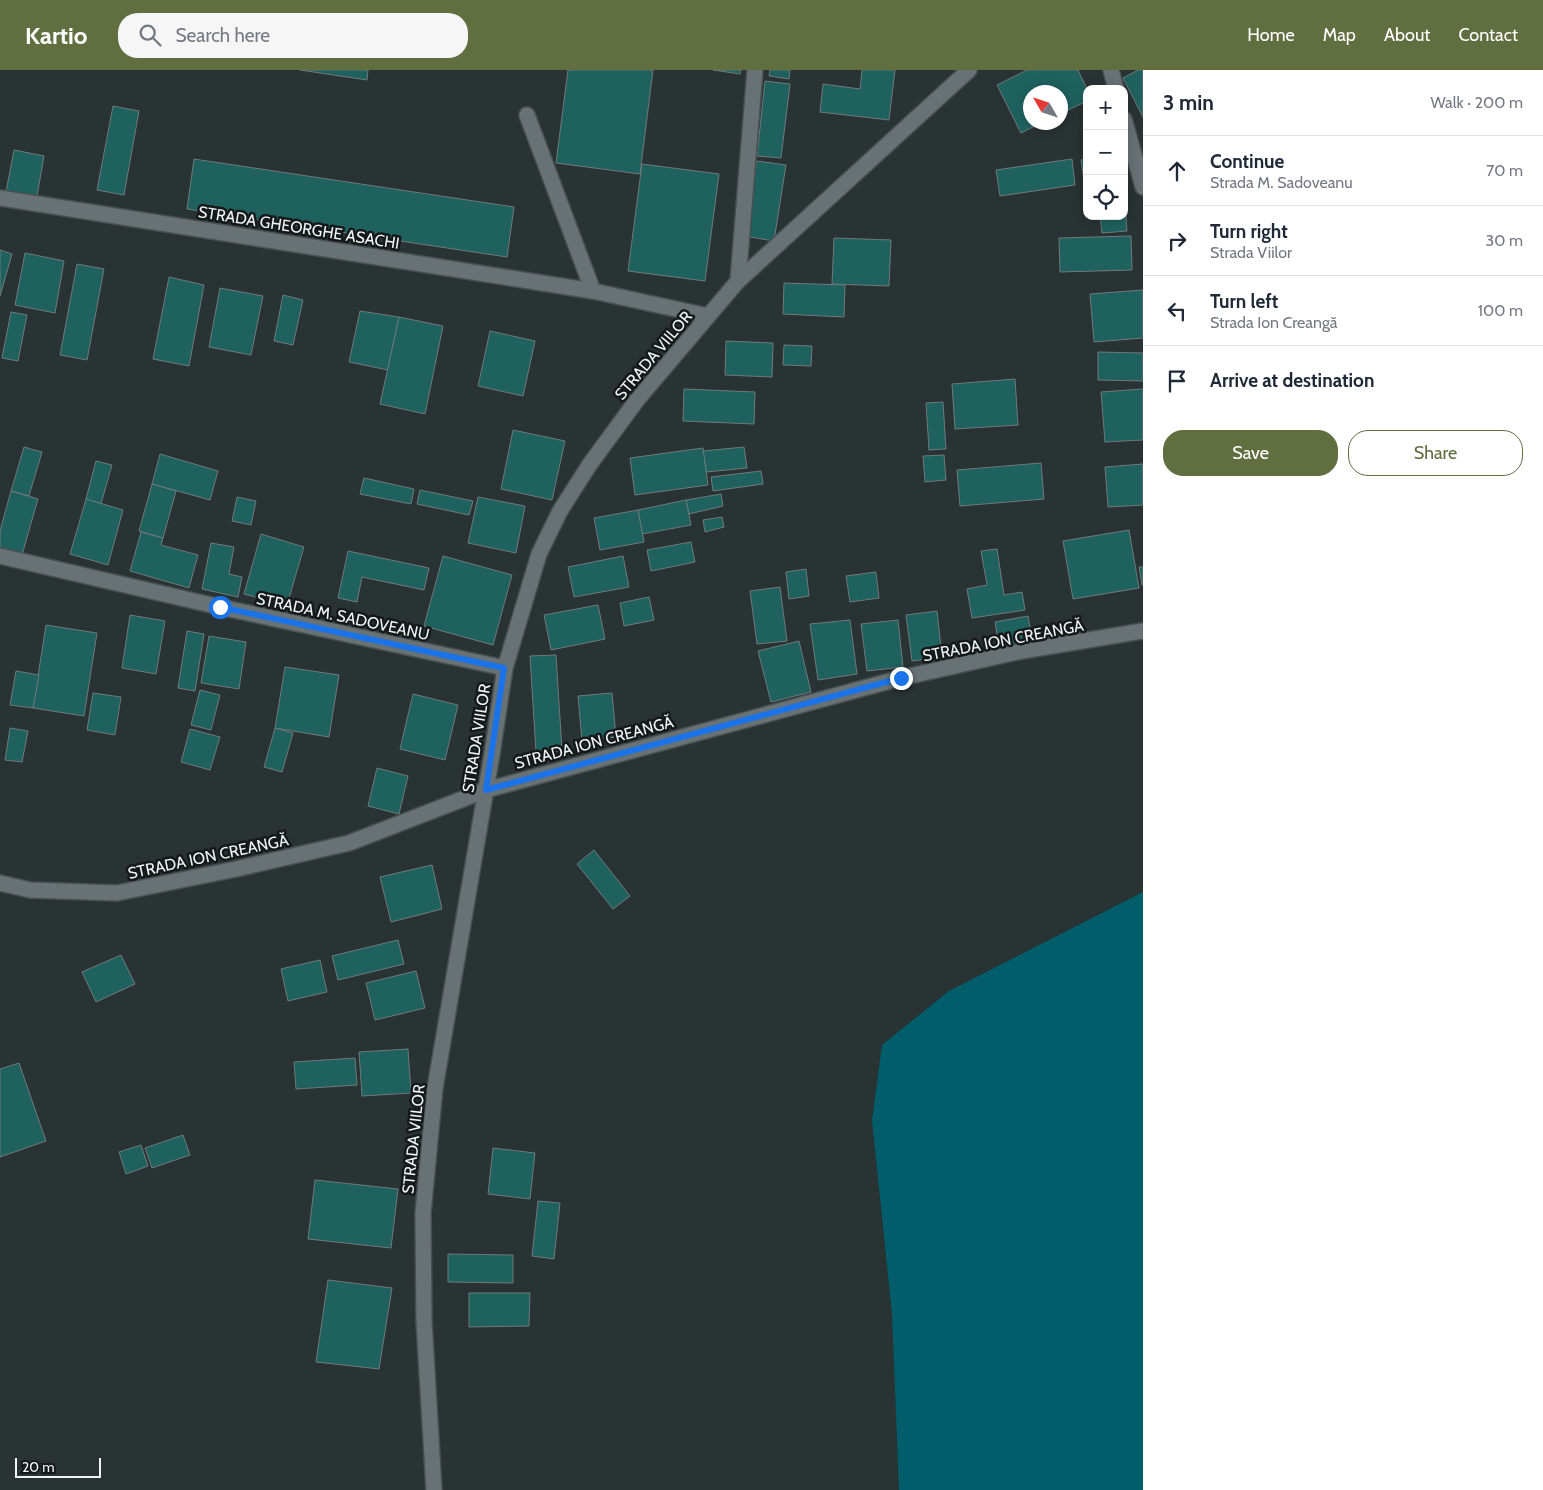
<!DOCTYPE html>
<html lang="en">
<head>
<meta charset="utf-8">
<style>
  :root { --surface:#fff; --page:#f6f6f7; --text:#1f2937; --muted:#747a83; --line:#e0e1e3; --accent:#616e40 }
  body { margin:0; font-family:Cabin,sans-serif; background:var(--page); color:var(--text) }
  .controls { position:absolute; right:15px; top:15px; display:grid; overflow:hidden; border-radius:10px; box-shadow:0 2px 12px #0003 }
  .controls button { width:45px; height:45px; display:grid; place-items:center; padding:0; border:0; border-bottom:1px solid var(--line); background:var(--surface); color:var(--text); font:25px sans-serif }
  .compass { position:absolute; left:1023px; top:15px; width:45px; height:45px; border-radius:50%; background:var(--surface); box-shadow:0 2px 12px #0003; rotate:309deg }
  .scale { position:absolute; left:15px; bottom:12px; width:86px; box-sizing:border-box; padding-left:5px; border:2px solid #eff5f6; border-top:0; font-size:14px; line-height:18px; white-space:nowrap; color:#eff5f6; -webkit-text-stroke:4px #15191a; paint-order:stroke }
  .stop { position:absolute; width:15px; height:15px; margin:-11px; border:4px solid #1a73e8; border-radius:50%; background:#fff }
  .stop.end { background:#1a73e8; border-color:#fff; box-shadow:0 1px 5px #0008 }
  .list { margin:0; padding:0; list-style:none }
  h2 { display:flex; justify-content:space-between; align-items:center; height:65px; margin:0; padding:0 20px; font-size:21px }
  h2 small { font-size:16px; font-weight:400; color:var(--muted) }
  .list li { display:grid; grid-template-columns:32px 1fr auto; gap:15px; align-items:center; box-sizing:border-box; height:70px; padding:0 20px; border-top:1px solid var(--line) }
  .list b { display:block; font-size:19px; white-space:nowrap }
  .list p { margin:0; font-size:16px; white-space:nowrap; color:var(--muted) }
  .list em { font-size:16px; font-style:normal; color:var(--muted) }
  .actions { display:flex; gap:10px; padding:15px 20px }
  .actions a { flex:1; padding:11px 0; border:1px solid var(--accent); border-radius:20px; text-align:center; font-size:18px; color:var(--accent) }
  .actions .main { background:var(--accent); color:#fff }
  .icon { flex:none; width:28px; height:28px; fill:none; stroke:currentColor; stroke-width:2; stroke-linecap:round; stroke-linejoin:round }
  .map { position:relative; flex:none; width:1143px; height:1420px; overflow:hidden }
  header { display:flex; align-items:center; gap:30px; box-sizing:border-box; height:70px; padding:0 25px; background:var(--accent); color:#fff }
  header strong { font-size:24px }
  nav { display:flex; gap:28px; margin-inline-start:auto; font-size:18px }
  .search { width:350px; height:45px; background:var(--page); display:flex; align-items:center; gap:12px; box-sizing:border-box; padding:0 18px; border-radius:20px; color:var(--muted); font-size:19px }
  main { display:flex }
  aside { flex:1; background:var(--surface) }
  .map>svg:first-child { display:block }
  .green { fill:#015d6a }
  .building { fill:#1e615f; stroke:#6f7a7a }
  .lines { fill:none; stroke-linecap:round; stroke-linejoin:round }
  .minor-casing { stroke:#474f50; stroke-width:18 }
  .tertiary-casing { stroke:#474f50; stroke-width:18 }
  .minor { stroke:#687275; stroke-width:15 }
  .tertiary { stroke:#687275; stroke-width:15 }
  .route { stroke:#1a73e8; stroke-width:6 }
  .labels { text-anchor:middle; stroke-width:5; stroke-linejoin:round; paint-order:stroke }
  .street-label { font-size:16px; fill:#eff5f6; stroke:#15191a }
</style>
</head>
<body>
<header>
<strong>Kartio</strong>
<div class="search"><svg class="icon" aria-label="search" viewBox="0 0 24 24"><circle cx="10" cy="10" r="6"/><path d="M15 15l6 6"/></svg>Search here</div>
<nav><a>Home</a><a>Map</a><a>About</a><a>Contact</a></nav>
</header>
<main>
<div class="map">
<svg width="1143" height="1420" viewBox="0 0 1143 1420">
  <rect width="100%" height="100%" fill="#293334"/>
  <polygon class="green" points="1143,822 1143,1420 899,1420 892,1244 872,1050 882,975 949,921"/>
  <g class="building">
    <polygon points="300,0 368,0 367,10"/>
    <polygon points="568,0 653,0 640,104 556,93"/>
    <polygon points="713,0 741,0 740,4"/>
    <polygon points="770,0 790,0 789,9 769,6"/>
    <polygon points="862,0 895,0 889,50 820,42 823,14 860,19"/>
    <polygon points="1027,0 1078,0 1087,19 1087,31 1060,44 1060,22 1030,22 1030,52 1043,52 1021,63 997,15"/>
    <polygon points="1138,0 1143,0 1143,47 1123,8"/>
    <polygon points="765,11 790,14 781,88 757,86"/>
    <polygon points="113,36 139,41 124,125 97,120"/>
    <polygon points="14,80 44,86 36,132 5,127"/>
    <polygon points="194,89 514,137 507,187 187,139"/>
    <polygon points="1072,89 1075,115 1000,126 996,100"/>
    <polygon points="1087,89 1087,110 1084,110 1081,90"/>
    <polygon points="757,91 786,95 774,171 744,166"/>
    <polygon points="642,94 719,104 705,211 628,201"/>
    <polygon points="1124,119 1127,161 1102,163 1100,146 1124,146"/>
    <polygon points="1131,166 1132,200 1060,202 1059,168"/>
    <polygon points="834,168 891,170 889,216 832,214"/>
    <polygon points="0,180 12,184 0,226"/>
    <polygon points="25,183 64,191 55,243 15,235"/>
    <polygon points="77,194 104,199 87,290 60,285"/>
    <polygon points="169,207 204,215 189,296 153,289"/>
    <polygon points="784,213 845,215 844,247 783,244"/>
    <polygon points="220,218 263,226 251,285 209,277"/>
    <polygon points="1143,220 1143,268 1094,272 1090,224"/>
    <polygon points="283,225 303,230 293,275 274,271"/>
    <polygon points="360,241 399,247 388,300 349,292"/>
    <polygon points="11,242 27,245 18,291 2,288"/>
    <polygon points="399,247 443,256 425,344 380,334"/>
    <polygon points="490,261 535,271 523,326 478,316"/>
    <polygon points="726,271 773,273 772,307 725,305"/>
    <polygon points="784,275 812,276 811,296 783,295"/>
    <polygon points="1098,282 1143,283 1143,311 1098,310"/>
    <polygon points="1015,309 1018,355 955,359 952,314"/>
    <polygon points="684,319 755,322 754,354 683,351"/>
    <polygon points="1143,319 1143,370 1105,372 1101,322"/>
    <polygon points="943,332 946,379 929,380 926,333"/>
    <polygon points="513,360 565,371 552,430 501,419"/>
    <polygon points="24,377 42,382 29,426 11,421"/>
    <polygon points="744,377 747,398 706,402 703,381"/>
    <polygon points="703,378 708,415 635,425 630,388"/>
    <polygon points="160,384 218,401 210,430 152,414"/>
    <polygon points="944,385 946,410 925,412 923,386"/>
    <polygon points="96,391 112,395 101,434 86,429"/>
    <polygon points="1041,393 1044,429 960,436 957,400"/>
    <polygon points="1143,394 1143,435 1108,437 1105,397"/>
    <polygon points="761,401 763,414 713,421 711,407"/>
    <polygon points="364,408 414,419 411,434 360,424"/>
    <polygon points="152,414 176,421 163,468 139,461"/>
    <polygon points="420,420 473,431 469,445 417,434"/>
    <polygon points="11,421 38,429 22,485 0,479 0,461"/>
    <polygon points="721,424 723,436 689,444 686,430"/>
    <polygon points="237,427 256,431 251,455 232,451"/>
    <polygon points="478,427 525,436 516,483 468,473"/>
    <polygon points="86,429 123,440 108,495 70,484"/>
    <polygon points="686,430 691,455 642,464 638,440"/>
    <polygon points="638,440 644,472 600,480 594,448"/>
    <polygon points="722,447 724,457 705,462 703,450"/>
    <polygon points="1129,460 1139,518 1073,529 1063,471"/>
    <polygon points="141,462 163,468 161,475 198,485 189,518 130,501"/>
    <polygon points="261,464 304,477 287,535 244,524"/>
    <polygon points="691,472 695,492 651,501 647,480"/>
    <polygon points="211,473 234,477 229,504 242,507 238,527 202,519"/>
    <polygon points="997,479 1004,525 1022,522 1025,540 972,548 967,519 987,515 981,481"/>
    <polygon points="348,481 429,498 424,520 362,507 357,532 338,528"/>
    <polygon points="443,486 512,505 493,575 424,556"/>
    <polygon points="623,486 629,517 574,527 568,497"/>
    <polygon points="1139,497 1143,497 1143,515 1142,515"/>
    <polygon points="806,499 809,526 789,529 786,502"/>
    <polygon points="876,502 879,528 850,532 846,506"/>
    <polygon points="780,517 787,571 757,574 750,521"/>
    <polygon points="649,527 654,550 624,556 620,533"/>
    <polygon points="598,535 605,569 551,580 544,545"/>
    <polygon points="937,541 942,587 912,591 906,545"/>
    <polygon points="130,545 165,551 156,604 122,598"/>
    <polygon points="1028,546 1033,575 1000,581 995,552"/>
    <polygon points="850,550 857,604 818,610 810,554"/>
    <polygon points="898,550 903,597 867,601 861,554"/>
    <polygon points="46,555 97,563 84,646 33,638"/>
    <polygon points="187,561 204,564 195,621 178,618"/>
    <polygon points="209,566 246,572 239,619 201,613"/>
    <polygon points="799,571 811,622 771,632 758,581"/>
    <polygon points="556,585 562,681 536,682 530,586"/>
    <polygon points="285,597 339,605 329,667 275,658"/>
    <polygon points="16,601 39,605 33,638 10,635"/>
    <polygon points="200,620 220,625 211,660 191,655"/>
    <polygon points="93,623 121,627 115,665 87,660"/>
    <polygon points="612,623 616,667 582,671 578,626"/>
    <polygon points="413,624 458,635 445,690 400,679"/>
    <polygon points="10,658 28,661 22,692 5,690"/>
    <polygon points="275,658 293,663 282,702 264,697"/>
    <polygon points="190,659 220,667 210,700 181,692"/>
    <polygon points="377,698 408,706 399,744 368,736"/>
    <polygon points="594,780 630,826 613,839 577,794"/>
    <polygon points="432,795 442,839 391,852 380,807"/>
    <polygon points="398,870 404,894 338,910 332,886"/>
    <polygon points="121,885 135,914 96,932 82,902"/>
    <polygon points="320,890 327,922 288,931 281,899"/>
    <polygon points="416,901 425,938 375,950 366,913"/>
    <polygon points="408,979 411,1023 362,1026 359,982"/>
    <polygon points="355,988 357,1015 296,1019 294,992"/>
    <polygon points="19,993 46,1071 0,1087 0,999"/>
    <polygon points="183,1065 190,1085 152,1098 145,1078"/>
    <polygon points="141,1075 148,1096 126,1104 119,1082"/>
    <polygon points="493,1078 535,1083 530,1129 488,1124"/>
    <polygon points="315,1110 398,1119 391,1178 308,1169"/>
    <polygon points="538,1131 560,1133 554,1189 532,1186"/>
    <polygon points="448,1184 513,1185 513,1213 448,1212"/>
    <polygon points="328,1210 392,1218 379,1299 316,1292"/>
    <polygon points="469,1223 530,1223 529,1256 469,1257"/>
  </g>
  <g class="lines">
    <defs>
      <g id="minor">
        <polyline points="1111,0 1116,19"/>
        <polyline points="527,45 593,221"/>
        <polyline points="1124,49 1143,117"/>
        <polyline points="0,128 593,221 708,246"/>
        <polyline points="738,211 755,0"/>
        <polyline points="0,486 220,537 505,598"/>
        <polyline points="434,1420 424,1251 423,1143 435,1018 492,684 505,598 539,484 560,441 590,394 637,330 738,211 969,0"/>
      </g>
      <polyline id="tertiary" points="0,813 30,820 117,823 236,799 349,773 486,720 901,608 1022,581 1143,561"/>
    </defs>
    <use href="#minor" class="minor-casing"/>
    <use href="#tertiary" class="tertiary-casing"/>
    <use href="#minor" class="minor"/>
    <use href="#tertiary" class="tertiary"/>
  </g>
  <g class="lines">
    <polyline class="route" points="220,537 504,598 486,720 901,608"/>
  </g>
  <g class="labels">
    <g class="street-label">
      <text transform="translate(299 157) rotate(9)" y="6">STRADA GHEORGHE ASACHI</text>
      <text transform="translate(653 285) rotate(-50)" y="6">STRADA VIILOR</text>
      <text transform="translate(343 546) rotate(12)" y="6">STRADA M. SADOVEANU</text>
      <text transform="translate(1003 570) rotate(-11)" y="6">STRADA ION CREANGĂ</text>
      <text transform="translate(476 668) rotate(-81)" y="6">STRADA VIILOR</text>
      <text transform="translate(594 672) rotate(-15)" y="6">STRADA ION CREANGĂ</text>
      <text transform="translate(208 786) rotate(-12)" y="6">STRADA ION CREANGĂ</text>
      <text transform="translate(413 1069) rotate(-84)" y="6">STRADA VIILOR</text>
    </g>
  </g>
</svg>
<div class="controls">
<button>+</button>
<button>−</button>
<button><svg class="icon" aria-label="locate" viewBox="0 0 24 24"><circle cx="12" cy="12" r="6"/><path d="M12 2v4M12 18v4M2 12h4M18 12h4"/></svg></button>
</div>
<svg class="compass" viewBox="-18 -18 36 36"><path d="M0-13l5 13h-10z" fill="#e53935"/><path d="M0 13l5-13h-10z" fill="#747a83"/></svg>
<div class="scale">20 m</div>
<div class="stop" style="left:220px;top:537px"></div>
<div class="stop end" style="left:901px;top:608px"></div>
</div>
<aside>
<h2>3 min<small>Walk · 200 m</small></h2>
<ul class="list">
<li><svg class="icon" aria-label="ahead" viewBox="0 0 24 24"><path d="M12 20V5M6 11l6-6 6 6"/></svg><div><b>Continue</b><p>Strada M. Sadoveanu</p></div><em>70 m</em></li>
<li><svg class="icon" aria-label="right" viewBox="0 0 24 24"><path d="M7 20v-9h11M14 6l5 5-5 5"/></svg><div><b>Turn right</b><p>Strada Viilor</p></div><em>30 m</em></li>
<li><svg class="icon" aria-label="left" viewBox="0 0 24 24"><path d="M17 20v-9H6M10 6l-5 5 5 5"/></svg><div><b>Turn left</b><p>Strada Ion Creangă</p></div><em>100 m</em></li>
<li><svg class="icon" aria-label="arrive" viewBox="0 0 24 24"><path d="M6 21V4h12l-3 4 3 4H6"/></svg><div><b>Arrive at destination</b></div></li>
</ul>
<div class="actions"><a class="main">Save</a><a>Share</a></div>
</aside>
</main>
</body>
</html>
